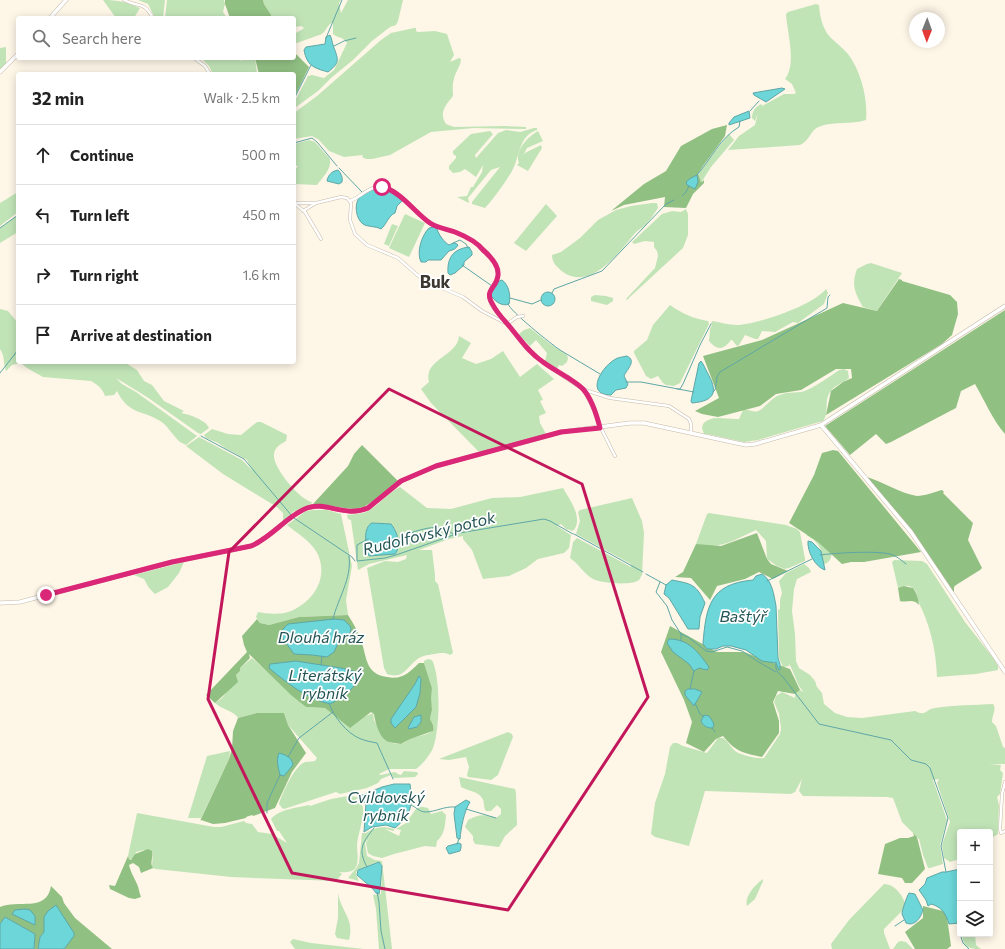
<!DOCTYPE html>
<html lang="en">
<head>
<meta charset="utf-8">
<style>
  :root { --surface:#fff; --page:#f2f2f2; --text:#222; --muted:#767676; --line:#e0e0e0 }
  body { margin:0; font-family:Commissioner,sans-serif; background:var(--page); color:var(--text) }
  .controls { position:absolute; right:12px; bottom:12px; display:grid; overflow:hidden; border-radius:4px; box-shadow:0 2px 10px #0003 }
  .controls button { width:36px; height:36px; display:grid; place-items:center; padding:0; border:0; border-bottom:1px solid var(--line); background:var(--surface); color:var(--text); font:20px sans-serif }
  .compass { position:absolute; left:909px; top:12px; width:36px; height:36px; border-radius:50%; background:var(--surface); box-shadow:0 2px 10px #0003; rotate:181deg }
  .stop { position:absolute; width:12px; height:12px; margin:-9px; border:3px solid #db2777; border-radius:50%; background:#fff }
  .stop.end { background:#db2777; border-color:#fff; box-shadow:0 1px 4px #0008 }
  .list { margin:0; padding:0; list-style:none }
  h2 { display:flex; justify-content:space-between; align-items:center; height:52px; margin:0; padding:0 16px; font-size:17px }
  h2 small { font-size:13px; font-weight:400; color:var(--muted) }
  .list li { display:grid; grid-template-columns:26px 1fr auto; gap:12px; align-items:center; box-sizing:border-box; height:60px; padding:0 16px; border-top:1px solid var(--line) }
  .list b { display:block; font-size:15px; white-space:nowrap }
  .list em { font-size:13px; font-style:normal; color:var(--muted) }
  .icon { flex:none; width:22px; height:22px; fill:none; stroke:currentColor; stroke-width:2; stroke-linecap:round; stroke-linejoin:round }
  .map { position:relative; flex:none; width:1005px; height:949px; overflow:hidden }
  .search { position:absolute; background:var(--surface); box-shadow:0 2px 10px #0003; left:16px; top:16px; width:280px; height:44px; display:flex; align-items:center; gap:10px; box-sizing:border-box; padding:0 14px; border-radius:4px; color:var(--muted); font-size:15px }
  .panel { position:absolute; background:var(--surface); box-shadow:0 2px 10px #0003; left:16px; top:72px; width:280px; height:292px; border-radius:4px }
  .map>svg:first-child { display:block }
  .green { fill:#c1e4b7; fill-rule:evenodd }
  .forest { fill:#91c083 }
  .water { fill:#6cd6d8; stroke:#5ea7a6 }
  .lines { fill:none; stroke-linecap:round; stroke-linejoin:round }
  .stream { stroke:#5ea7a6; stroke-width:1 }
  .minor-casing { stroke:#c5baa9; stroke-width:3.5 }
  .tertiary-casing { stroke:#c5baa9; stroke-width:4.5 }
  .minor { stroke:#fff; stroke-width:2.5 }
  .tertiary { stroke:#fff; stroke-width:3.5 }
  .route { stroke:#db2777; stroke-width:5 }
  .marked { fill:none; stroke:#c2185b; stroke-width:3; stroke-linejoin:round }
  .labels { text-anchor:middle; stroke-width:3.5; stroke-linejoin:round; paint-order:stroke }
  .water-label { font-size:16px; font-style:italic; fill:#255455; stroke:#fff }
  .quarter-label { font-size:17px; font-weight:bold; fill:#3c3831; stroke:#fff }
</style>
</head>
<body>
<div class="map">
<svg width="1005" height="949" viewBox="0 0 1005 949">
  <rect width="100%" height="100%" fill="#fef6e7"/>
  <g class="green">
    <path d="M103,0C119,0 126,2 140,8L134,18H116Z"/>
    <polygon points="138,0 165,0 163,18 155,18 148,4"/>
    <polygon points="167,0 224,0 225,4 223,12 227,18 165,18"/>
    <path d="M263,0H341L339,3L341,13L348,0H403L398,21L396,25L390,27L372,41L353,60L331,78L318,91L296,107V99L308,76L312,75L324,78L334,70L347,43C344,37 337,38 333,34V22C326,26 327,30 322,34L294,44V34L303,29L304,28L301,26L294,27V18H273L264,4Z"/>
    <path d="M816,4L819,5C820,16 822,28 830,37C836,43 843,48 848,54C861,71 868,99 866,120C851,125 835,121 821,126C810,129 811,140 800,145L728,150L739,136L755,125L758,113L755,121L752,118C752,112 755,106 762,104V106L784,94H794L796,93L792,84L785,79C797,64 787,32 786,14L788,12Z"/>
    <path d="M414,28H416V31L418,32L435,31L447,34L454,55L450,62L459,58L461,59C461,66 455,72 454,79C452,85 453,90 453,96C447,104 438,112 446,124L454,127L505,126L526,127V129L474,128L431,132L390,155L372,159H366L362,157L363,155L344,157L329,151L319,140L312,136L294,139V113L317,96L381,40L391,33Z"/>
    <polygon points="6,47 6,64 0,69 0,48"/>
    <polygon points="201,58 238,58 241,61 243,58 255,58 257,74 213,74 209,66"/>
    <path d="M534,128H537V130C518,136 520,157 512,171C504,184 495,197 485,208L472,204V202L500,167L491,170L468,198L469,203L457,197L467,196L471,187H473L482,172L483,165L476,177L465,169L460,172L453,173L449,169V166L456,158V156L453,154V151L471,134L490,131L493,134L475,155L476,158L498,133L506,130L520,132Z"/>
    <path d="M538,131L543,141L527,148L523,156L525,153L541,145L542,148L528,171L517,165L519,163C514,150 529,136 538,131Z"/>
    <polygon points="729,134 734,140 711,167 701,183 698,175 708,160"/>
    <path d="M309,140L315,142L330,159C332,169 322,178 317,185L294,184V169L298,167L296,165V157L294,156V144Z"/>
    <polygon points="18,192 18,212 0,226 0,203"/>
    <path d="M652,203H657L658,208C654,214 649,222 643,227C641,229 638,230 636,232C620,251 591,292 563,272C557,267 552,263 552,255L561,252L580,238L598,220L616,210L631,206Z"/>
    <polygon points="546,204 557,216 526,251 514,243"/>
    <polygon points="686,209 688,214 688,235 683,248 631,296 627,300 626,299 655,268 658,256 657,251 654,247 654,242 645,241 634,244 632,242 662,214 672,211 681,212"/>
    <polygon points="405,214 425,223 409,257 389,248"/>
    <polygon points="18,215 18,232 0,243 0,228"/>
    <polygon points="392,224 398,226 389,246 384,244"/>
    <path d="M871,263L902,273L877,311L863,307C855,293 851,285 857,269L867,264Z"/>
    <path d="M826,289L828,293L824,304L798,323L793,322L775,332L762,331L758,339H755L745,335L739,345L737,346L732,340H731C724,350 717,351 709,341L710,329L712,325L711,324L712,321C720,322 728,325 737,325C758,324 812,306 826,289Z"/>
    <polygon points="595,295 606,296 613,298 613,301 607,305 591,301 591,297"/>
    <path d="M670,305C681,313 694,319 708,321L709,324L680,383L674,386L666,385L663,383L658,376L651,379L646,376L634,353V351L647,340L653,325Z"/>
    <path d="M0,309L8,311L18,323V362H124L137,370L144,381L152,385L164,401L184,411L181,413C189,414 207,421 209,428L201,434L198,433L147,397L116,378L122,384L136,392L197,436L186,445C184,444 182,443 180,442C175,438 169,428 163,423C144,409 130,417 117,391L114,395L105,396C103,389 97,384 91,381L43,377L27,368L21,363L12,365L6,371C3,363 5,356 0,349Z"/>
    <polygon points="530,328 549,343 567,355 568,358 567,362 562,366 559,365 557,369 545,361 547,353 536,340 530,346 520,336 519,334 524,330"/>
    <path d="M459,336L471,343L462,358L476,364L491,359L503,351L520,377L537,364L554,379L538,390L543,400L540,401L546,413L539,416L540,423L546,434L481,452L478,451L431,403L421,389L429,382C423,359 458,356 459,336Z"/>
    <path d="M844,369L848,371L849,378C843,383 836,384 831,391C823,400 830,413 823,421L758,440L744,442L707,434H704L702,428L703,424C712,414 727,420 739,419L743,410C748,409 754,413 758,411C765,408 772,397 780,395C789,391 799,394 807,390C818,385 829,377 839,370Z"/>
    <path d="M257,422H261L287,435L286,441C281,444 275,447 274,454C272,467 300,500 312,502L311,504L293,512L289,516V518L283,521V513L277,507L223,474L186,446L199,437L242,460L252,470L247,460L225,448L218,443L206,438L204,435L212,429L228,434L241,435Z"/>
    <path d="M400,487L427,508L451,509L492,498L520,497L563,488C570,500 584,519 573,531L566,529L561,524L557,526L571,535L569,548L564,553L538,559L526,568L509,576L483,579L472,550L463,539V536L449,539L419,550H432L435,575V581L438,584L453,653L450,655C445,652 440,653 434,654C429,655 424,655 419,658C407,666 404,680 387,674L384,668L367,568L385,561L398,562L406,559L407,555L369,564L358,570L351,520L348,519L347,515C353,514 361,514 366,512C379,506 387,493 400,487ZM372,523L391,524L395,529L398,543L369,556L367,546L366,529Z"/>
    <path d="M632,498L642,521L644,533L642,575C641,576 640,579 639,580C632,586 600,583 593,579C584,574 579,564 570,558L573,542L577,538L631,567V564L576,534L580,521L578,512L580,510L584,509Z"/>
    <path d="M313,510H327L341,514L352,566L346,600L348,615L299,617L269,625L260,623L256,617L258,612C268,614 281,615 291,611C315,601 330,575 316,551C309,540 297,533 287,525L306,511Z"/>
    <path d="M709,513L786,525L797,529L800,532L805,559V561L789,568L785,569L777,566L767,559L766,541L756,530C742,536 727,546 711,546C706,546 701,545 696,544L707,514Z"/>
    <path d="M815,533L832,548C832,557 831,562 823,565C822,549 820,543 806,535Z"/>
    <path d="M894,560L922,561L927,564L965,622L994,659L998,666V670L976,674L937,677C936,649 930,624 917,599C918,592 913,584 904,586C902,587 900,588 898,588L892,562Z"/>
    <polygon points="184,562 179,573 168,587 155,594 149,588 144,579 134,575"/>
    <path d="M804,564L809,568L811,572L797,579L794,589L792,611L795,634L796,661L799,668L810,675L815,681L817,687L822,693L824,704L835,713L847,717L862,718L915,711C927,717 925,709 935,708C954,705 974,705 993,704C997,709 992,715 992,722L996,726L1003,747L1005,748V764H989L1001,765L1000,770L1003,773L1000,794L997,797L999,805L998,832V834L990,839V832H960V859L950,862L944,858L942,845L950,822L937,783L939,779L933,780L947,820L940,845L943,864L930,868H928L923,855L919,839L902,822L893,798L887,797L803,796L799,791L802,779L795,792L791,794L705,791L689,846L655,837L651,834L655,803L665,774L670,747L673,743H677L683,746L707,753L718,738H723C728,741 730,746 734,750C739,755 757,759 764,758L780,734L781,728L779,714L774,702L776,696L782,692L795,698V694L800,690L804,692C796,685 795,673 789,664V666L783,667L779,658L778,610L780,609V600L782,593L779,581L786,573Z"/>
    <path d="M252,658L306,707L325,708L350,727L366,716L373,713L374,720L385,740C388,742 396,744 400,744C404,744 407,740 411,738C418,736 430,735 434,729L433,725L430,719L432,710L430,700L432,688L424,663V661L428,659L432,660C441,678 440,729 433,748C430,755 422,765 416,769H389L379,774L380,775L395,772L398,774L401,775L404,771L417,772L418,774L415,777L394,778L391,775L381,779L378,783L367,788L340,794L336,792L284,809L282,808L279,804C282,794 293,769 303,763C306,761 311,762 315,761L317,758L288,725L284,713H257L238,718C234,711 221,709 215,703L222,698L237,679L236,675L240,671V668Z"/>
    <polygon points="508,732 512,734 513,737 498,775 491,780 468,777 467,775 469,767 466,757 449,760 439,759"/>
    <polygon points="230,751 229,759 201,818 188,818 207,756"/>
    <path d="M459,777L515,789L516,793L517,825L505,836L499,847L475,844L473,840V836L465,827L468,820C478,814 486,814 496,818L501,814V809L497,805L491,811H486C483,807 485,802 482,798C478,791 468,791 461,787Z"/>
    <path d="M348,796L357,797C359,800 362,804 363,808C364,820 358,833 357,845C357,851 359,861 356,867C354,872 344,873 339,872L342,874L336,881L231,877L156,869L152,868V866L153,852L144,850L136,852L133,859H129L128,856L137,813L214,827H221L244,821L246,823L252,824L258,832L272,834L287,843L279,831H277L271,819C279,809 297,808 309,805L310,806L331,799Z"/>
    <path d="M418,806L428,808L431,814L442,811L446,815C445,825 445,834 437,841L436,847L425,846L394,854L382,858L373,856L368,853L366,843L370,837L365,843L367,856L375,860L382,861L392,949H379L376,909L373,895L381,894L382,866L381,863L377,862L357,870L356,874L359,881L348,878L357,867L359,863L362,833H366C374,827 384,826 394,829V831L385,829L399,836L401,830L396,829L406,823Z"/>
    <path d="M763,879V881L755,899L747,906C744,896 756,884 763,879Z"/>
    <path d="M884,884C894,884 903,895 905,904L903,910L884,929V933L890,949H832L831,944L849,920Z"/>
    <path d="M338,893C341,912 355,919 349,940L337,938L335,934L338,918Z"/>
    <path d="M962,934H975L976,945L981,949C968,949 963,947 962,934Z"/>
    <polygon points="293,939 311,943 364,949 295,949 290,942"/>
    <polygon points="901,941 906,942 913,949 893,949 898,942"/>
  </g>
  <g class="forest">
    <polygon points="225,0 263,0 264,4 273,18 230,18 225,4"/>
    <polygon points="294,52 309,67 294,98 294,74 259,74 255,58 294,58"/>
    <polygon points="727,125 725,136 703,166 698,174 701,182 702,182 704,180 704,183 693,194 686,208 664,207 665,197 624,205 611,211 644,184 666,171 681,146 712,129"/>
    <polygon points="899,279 902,280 902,281 950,295 957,302 958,314 952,335 942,344 826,415 831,391 843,382 852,378 851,369 836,369 801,390 776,394 760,406 718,417 702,414 695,411 719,398 703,356 762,340 843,303 877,311"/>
    <path d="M1005,310V434C992,419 985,401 975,384L961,391L956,408L891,442L886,444L876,434L850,455L825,426Z"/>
    <polygon points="362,445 397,480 401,482 364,507 354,509 344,508 332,506 313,504 348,466 354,454"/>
    <polygon points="833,450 838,451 921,552 864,562 851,562 842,564 818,542 789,523 814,475 822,453"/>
    <path d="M867,477C884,482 899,493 917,496C924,496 935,492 942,490L944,492L943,493L973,523L968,540L982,568L980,570L956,585L954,587V593L919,543Z"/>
    <polygon points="757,533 767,559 771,564 788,571 773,579 759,572 745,579 717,586 710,600 691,578 675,577 683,572 696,544 721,546"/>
    <path d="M904,586L913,588C917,593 918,599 919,605C913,598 907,603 900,601L898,588Z"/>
    <path d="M348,615C353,623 358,631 361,640C367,657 365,674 387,677C402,680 409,673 419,663H424L432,688L431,698L432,710L430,719C432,723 435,727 433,731L410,739L401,744C397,743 388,743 385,740C379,735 375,722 374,714L371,712L350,728L325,708L306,707L291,695L249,654L250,658L240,668V671L236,675L238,682L215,703L206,695L247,652L244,645L242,636L257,619L260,623L269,625L299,617Z"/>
    <path d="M670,626L717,652H744L790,669L800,690L795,694L778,691L773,702L779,721V733L762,757C743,753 736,752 723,736L716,739L704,752L686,743L692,722L684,700L661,652Z"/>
    <polygon points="257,713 284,713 288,725 306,753 292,772 275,808 253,816 252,815 246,817 246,818 225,823 213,824 201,820 200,821 229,759 232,749 233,731 238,718"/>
    <polygon points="913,833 917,837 925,869 912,883 905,883 902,878 878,874 885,844 900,838 908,838 914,836"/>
    <path d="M148,849L152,851C154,856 149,863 153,868L141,873L139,867L133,863L129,865C131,873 134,877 137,884C139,888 139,892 141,897L135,899L129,898L110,889L109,885L115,886L128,856L129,859L131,860L135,854Z"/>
    <path d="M51,886L62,897L64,903L75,918L112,949H64L74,933L63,918L59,909L44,917V932L40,937L38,949H34L35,934L5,917L0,924V907C17,899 47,913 51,886Z"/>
    <polygon points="923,906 943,911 947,917 951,946 947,949 915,949 905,932 923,918"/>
  </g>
  <g class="water">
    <path d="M330,35C332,39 332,42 333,45C338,59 341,62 328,72C314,68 307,66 304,50L306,47L325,44L326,37Z"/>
    <polygon points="782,88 785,89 766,102 754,95 753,93"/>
    <polygon points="749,111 750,118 729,125 729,123 734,117"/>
    <path d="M338,170C341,173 343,178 342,182L339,184L327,181C328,175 332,171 338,170Z"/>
    <polygon points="697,175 698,182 695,189 687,185 686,182 691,178"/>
    <path d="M380,188L390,191L402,201L397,206L395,213C388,216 387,224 381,229C376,226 367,227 363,224C356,219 354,205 359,198C363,192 374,189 380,188Z"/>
    <path d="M434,227L437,229C439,235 444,242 449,245C453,243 455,242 458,245C456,249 453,250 449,251L441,260H428L426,262H421C416,252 422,235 429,228Z"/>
    <path d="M469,247L472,252V255L464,262V265L455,273L450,275L448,273C447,258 453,249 469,247Z"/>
    <path d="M502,280C509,285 511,296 509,304C502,307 494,301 490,294C492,289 496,281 502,280Z"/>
    <circle cx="548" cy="299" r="7"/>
    <path d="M627,356C637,361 627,369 624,376L628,384L626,388L616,390L611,395C585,395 601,368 614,360C618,357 623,357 627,356Z"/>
    <path d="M701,361C704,365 705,368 707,372C718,391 716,401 692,403L691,401L699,363Z"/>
    <path d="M372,523L391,524C397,531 402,546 395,554L369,556C366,547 362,528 372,523Z"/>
    <path d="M808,541L812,542L821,551L825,570C815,567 807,551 808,541Z"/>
    <path d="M762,574C772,580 774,595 776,606L778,658L780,664V670H779L776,663L762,661L746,650L731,646H723L716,649H707L703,644C706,606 710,584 753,580L756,576Z"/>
    <path d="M672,580C692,584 696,584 705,603L700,617L699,629H688L669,598L664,594L666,585Z"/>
    <polygon points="334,619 344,620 350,626 351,629 350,633 340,639 334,652 327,657 312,655 294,654 283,639 283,629 288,624"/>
    <path d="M669,639C689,639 698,652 709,667L707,670L699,668L694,671L689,664L673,652L667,643Z"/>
    <path d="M296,661L341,668L361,673C356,688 344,697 330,704C307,699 287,683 269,668L270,664Z"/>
    <polygon points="419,676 421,679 420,693 416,707 395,728 391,723 391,719 415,684"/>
    <polygon points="688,689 695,689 702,692 694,706 685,695 685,691"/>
    <polygon points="421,715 421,722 417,727 409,729 408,728 414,717"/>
    <path d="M704,715L709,716L713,722L714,726L712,728C707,728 703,726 701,721Z"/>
    <path d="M279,753C286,755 292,757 293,765L284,776L280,775C278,767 276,760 279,753Z"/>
    <path d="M394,784H410C413,805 412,814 395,828L386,825L372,827L364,832L366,803L361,801L360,796L382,787Z"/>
    <path d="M466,800L470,802C464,811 461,828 460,839H459L457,838L454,814L455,807Z"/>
    <polygon points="459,843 461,844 461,848 460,851 449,854 446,848 448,846"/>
    <polygon points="379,862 382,866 380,889 379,894 376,893 373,889 357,875 358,870"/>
    <path d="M960,869V923L949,924C946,914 942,907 931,904L928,906L926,900L919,890L925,884L927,878L942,872H946Z"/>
    <path d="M909,893L915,894L923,910C921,917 915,927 906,923L902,914C902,910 907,896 909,893Z"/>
    <polygon points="56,905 74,933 74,936 64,949 38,949 40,937 44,932 44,917 48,911"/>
    <polygon points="25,909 30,910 35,916 35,925 12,914 15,910"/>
    <polygon points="5,917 35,934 34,949 0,949 0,924"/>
  </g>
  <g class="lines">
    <g class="stream">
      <polyline points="326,38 342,0"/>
      <polyline points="334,46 344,41 356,38"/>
      <polyline points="294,99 311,65"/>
      <polyline points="750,111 759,101"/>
      <polyline points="294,143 312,138 317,142 337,166"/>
      <polyline points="339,168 362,192"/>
      <path d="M697,175C711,159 720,138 739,127L740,121"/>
      <polyline points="682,196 686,192 689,186"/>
      <polyline points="0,228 18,215"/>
      <polyline points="453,243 460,240 466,244 468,248"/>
      <polyline points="462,265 492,286"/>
      <polyline points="552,293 554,289 602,271 666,204 674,200"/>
      <polyline points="510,298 532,304 541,300"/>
      <path d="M508,304C510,311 551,344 560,350C573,358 587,366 600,374"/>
      <polyline points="0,373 18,350"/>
      <polyline points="626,382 641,382 694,392"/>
      <polyline points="677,389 680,389 683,384 700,345 711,324"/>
      <polyline points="713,392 715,390 717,377 720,372 827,308 828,297 830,295"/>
      <polyline points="201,436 244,459 292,516"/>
      <polyline points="294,518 352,557 355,561"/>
      <polyline points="574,534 643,572"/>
      <polyline points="368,539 357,545 357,561 385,558 396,555 459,533 544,519 550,521 573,534"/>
      <path d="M397,539L410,536L413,532C427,528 442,523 454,535"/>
      <path d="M820,555C834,553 882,550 893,555C898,557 902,561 906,564"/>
      <polyline points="646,574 666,585"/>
      <polyline points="767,581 812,559"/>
      <polyline points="660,582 656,592 667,606 672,620 681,634 688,637 706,651 712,652 727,647 742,651 757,661 776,672"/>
      <path d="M333,619C338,598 352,579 349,556"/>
      <polyline points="681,634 681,641"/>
      <path d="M776,662C775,670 777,672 783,677L819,724L891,740L911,760L926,764L930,768L948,818L941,846L946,872"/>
      <polyline points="321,665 322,656"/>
      <polyline points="690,689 694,671"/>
      <path d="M329,703C333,716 347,734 361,739C366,741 372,742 377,743L393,779"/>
      <polyline points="695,703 700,714 704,717"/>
      <polyline points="712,728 715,732"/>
      <polyline points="288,757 299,738 333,712"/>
      <path d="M411,805C416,807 420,812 425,812C436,812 444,806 455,807"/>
      <polyline points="466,809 496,818"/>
      <polyline points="267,813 267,803 280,775"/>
      <polyline points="457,844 459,839"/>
      <path d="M367,867C357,849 363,842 374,828"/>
      <polyline points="377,892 379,902 381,931 385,949"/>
      <polyline points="957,922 960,933"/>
      <polyline points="895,926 904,920"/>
      <polyline points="960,934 963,943 969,949"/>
    </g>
    <defs>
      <g id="minor">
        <path d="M124,0C139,8 143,0 153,18"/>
        <polyline points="194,58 205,66 210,74"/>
        <path d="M350,201C361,197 370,185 383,187C397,189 417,212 428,222C435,227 445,229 454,232C470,238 488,249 496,265C504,282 489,284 489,296C489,306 501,317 507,324L517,317L523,316"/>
        <polyline points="294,203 316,203 341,197 347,198 351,203 350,220 355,234 367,245 398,258 423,280 463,297 482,311 507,324 529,351 542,362 584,390 595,412 601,428 615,456"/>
        <polyline points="294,203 305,212 321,239"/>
        <polyline points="303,211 316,203"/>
        <polyline points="585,390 610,398 669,406 689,419 691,424 691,433"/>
        <polyline points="1005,782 1002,794 1000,829 1001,833 1005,831"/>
      </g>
      <g id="tertiary">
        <polyline points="50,18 66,0"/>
        <polyline points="0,72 18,54"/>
        <polyline points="821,425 911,532 1005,672"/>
        <path d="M0,603L20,602L172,562L251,546C271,538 288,515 307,508C326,501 345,518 368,508L401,481L436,466L561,432L630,423H644L746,445L755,444L821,425L1005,306"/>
      </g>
    </defs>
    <use href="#minor" class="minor-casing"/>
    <use href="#tertiary" class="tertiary-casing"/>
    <use href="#minor" class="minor"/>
    <use href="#tertiary" class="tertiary"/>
  </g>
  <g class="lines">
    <path class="route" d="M46,595L172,562L251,546C271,538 288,515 307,508C326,501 345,518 368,508L401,481L436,466L561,432L600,428C597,416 591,398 583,389C573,379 555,371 543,362C529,353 520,339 510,327C504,320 497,313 493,305C483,289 497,289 498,275C499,266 490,256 483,250C477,242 465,236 455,232C447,229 437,228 430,223C414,212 401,191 382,187"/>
  </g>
  <path class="marked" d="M389,389L582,484L648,697L508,910L292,873L208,699L229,552Z"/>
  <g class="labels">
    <g class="water-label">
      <text transform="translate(429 533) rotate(-14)" y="6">Rudolfovský potok</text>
      <text x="743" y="622">Baštýř</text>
      <text x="321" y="643">Dlouhá hráz</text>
      <text x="325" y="681">Literátský<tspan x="325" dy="18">rybník</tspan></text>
      <text x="386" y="803">Cvildovský<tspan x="386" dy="18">rybník</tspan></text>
    </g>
    <g class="quarter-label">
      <text x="435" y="288">Buk</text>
    </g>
  </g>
</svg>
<div class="controls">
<button>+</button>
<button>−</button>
<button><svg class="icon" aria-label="layers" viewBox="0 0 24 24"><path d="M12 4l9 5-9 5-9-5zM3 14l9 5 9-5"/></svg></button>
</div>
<svg class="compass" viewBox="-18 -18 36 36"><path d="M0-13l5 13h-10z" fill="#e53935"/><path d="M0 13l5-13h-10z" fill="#767676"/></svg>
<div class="stop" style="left:382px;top:187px"></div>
<div class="stop end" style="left:46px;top:595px"></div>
<div class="search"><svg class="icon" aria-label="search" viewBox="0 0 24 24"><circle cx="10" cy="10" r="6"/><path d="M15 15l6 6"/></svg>Search here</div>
<section class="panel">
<h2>32 min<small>Walk · 2.5 km</small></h2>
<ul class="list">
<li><svg class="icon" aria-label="ahead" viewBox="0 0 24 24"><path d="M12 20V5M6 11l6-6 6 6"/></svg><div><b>Continue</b></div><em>500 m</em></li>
<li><svg class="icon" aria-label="left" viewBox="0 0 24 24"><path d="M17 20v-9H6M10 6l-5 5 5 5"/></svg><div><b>Turn left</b></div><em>450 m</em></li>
<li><svg class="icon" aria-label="right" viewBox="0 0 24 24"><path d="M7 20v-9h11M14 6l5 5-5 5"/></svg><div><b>Turn right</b></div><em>1.6 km</em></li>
<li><svg class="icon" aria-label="arrive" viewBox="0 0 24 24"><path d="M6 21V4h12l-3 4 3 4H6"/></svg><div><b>Arrive at destination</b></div></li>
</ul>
</section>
</div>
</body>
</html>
